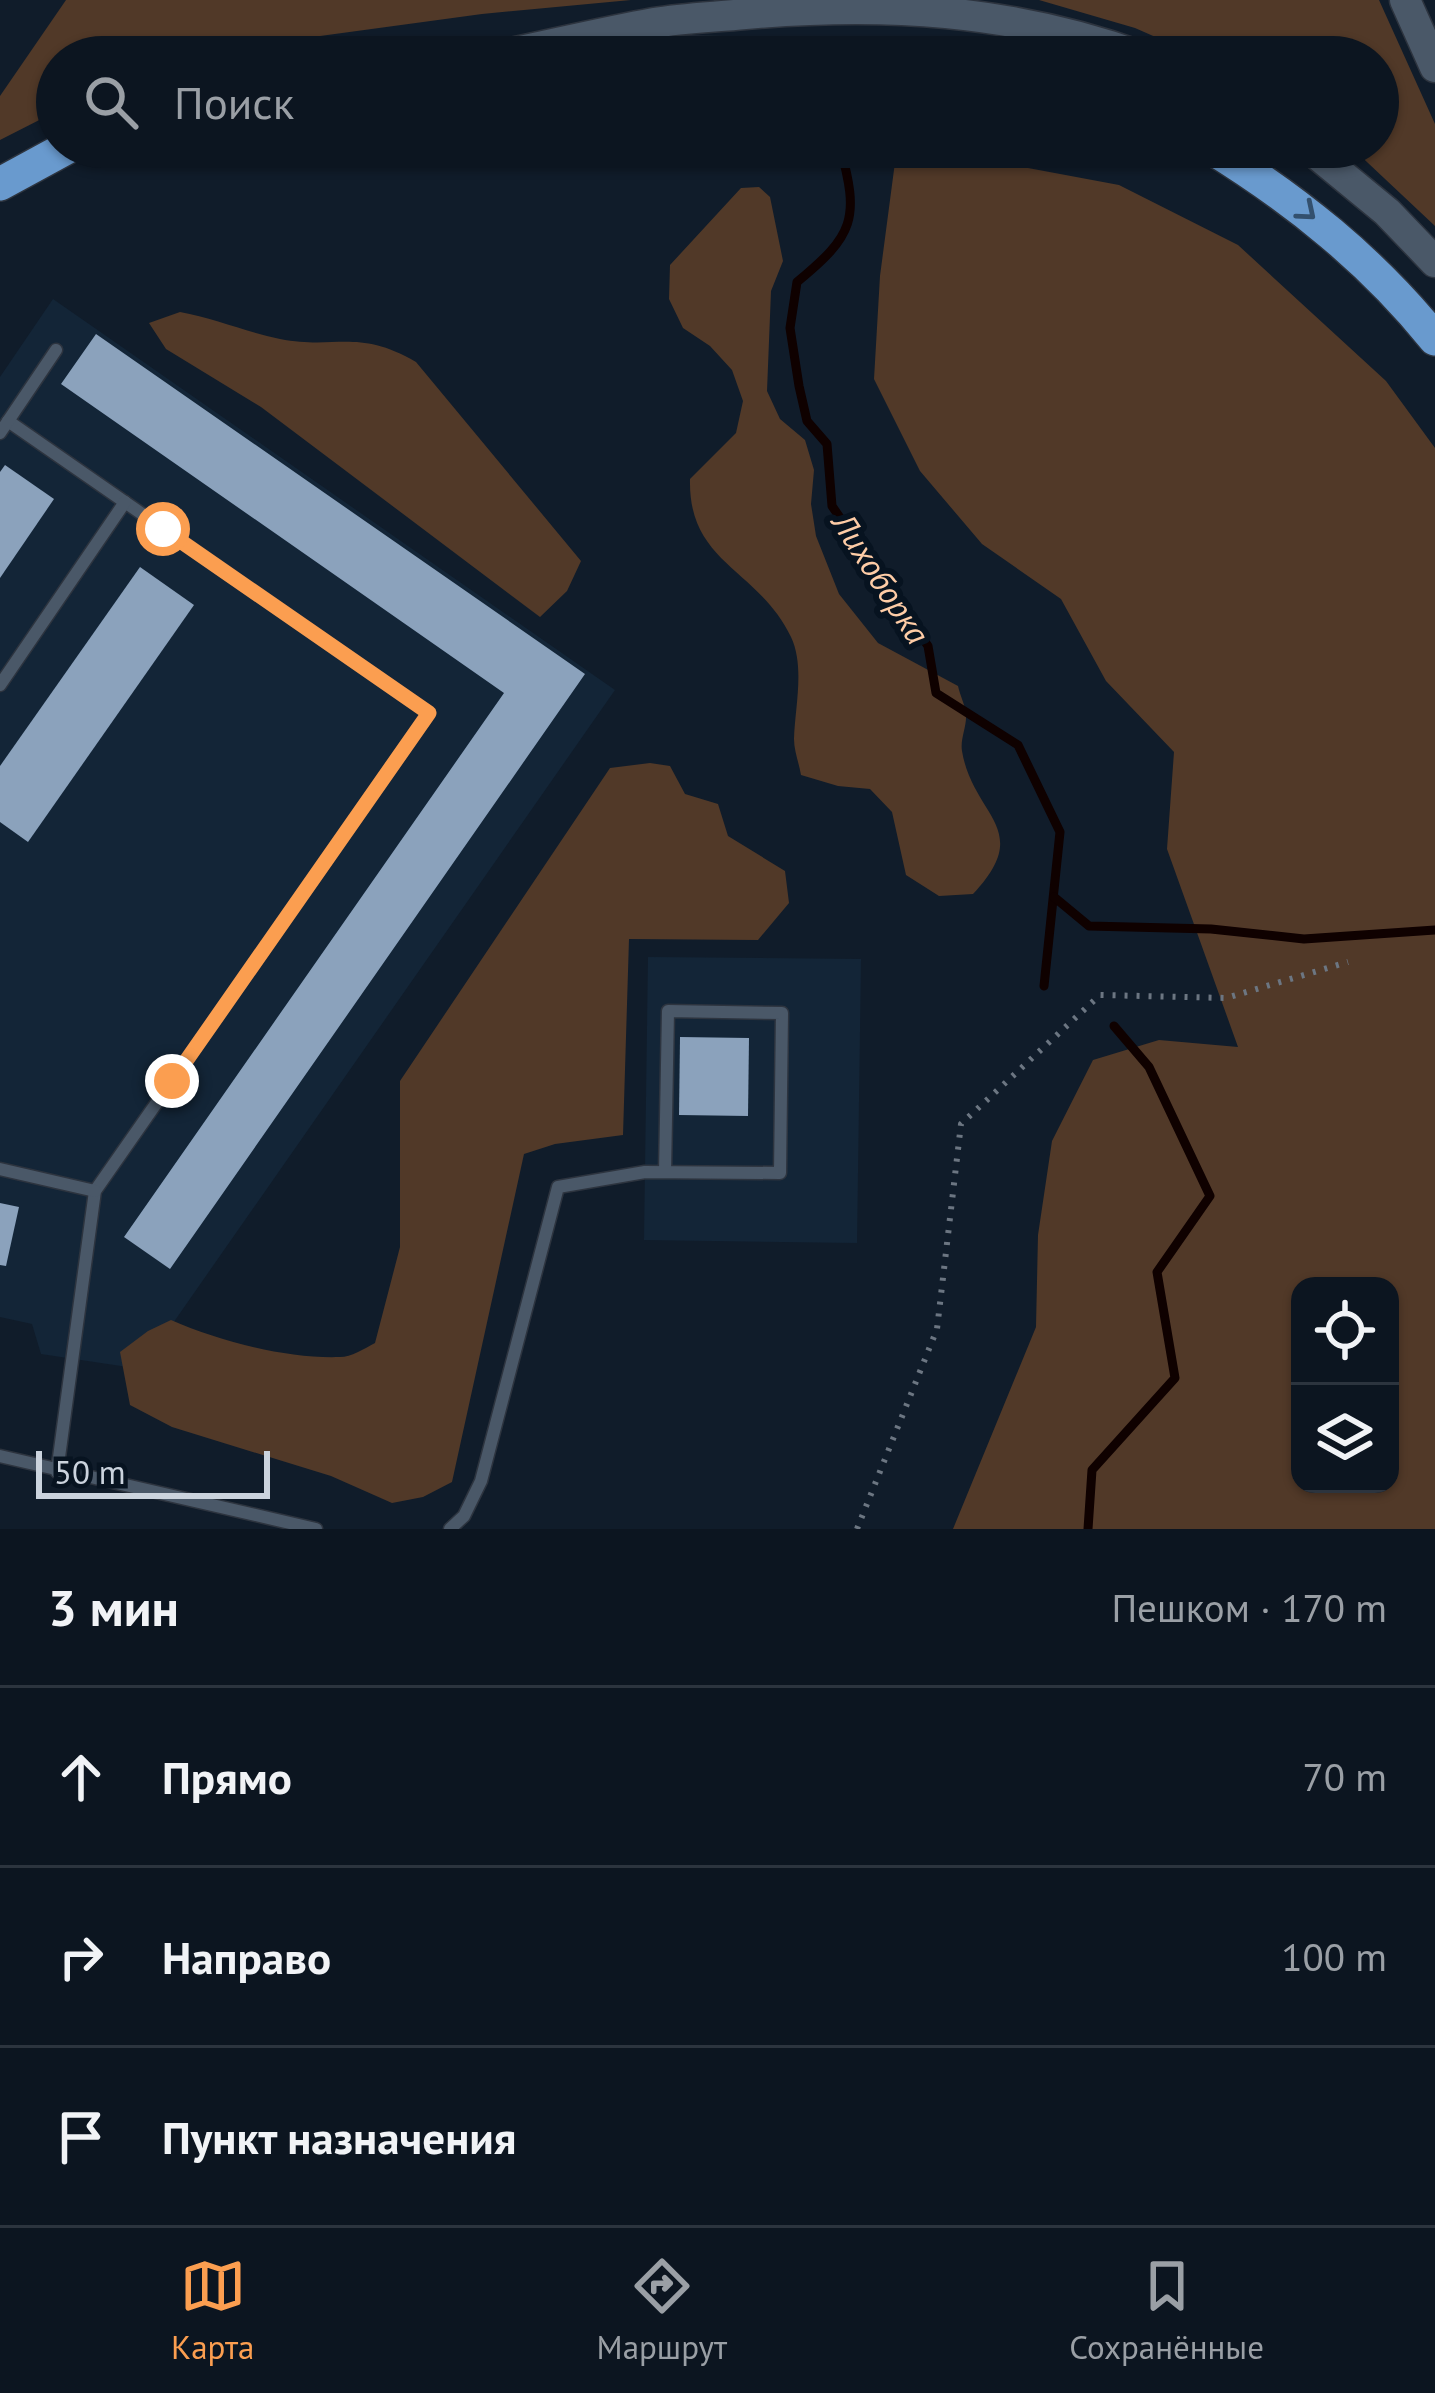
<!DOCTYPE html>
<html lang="ru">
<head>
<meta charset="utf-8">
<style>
  :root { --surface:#0c1520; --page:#1a222d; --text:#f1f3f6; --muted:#9a9fa5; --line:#2c343e; --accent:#fb9e50 }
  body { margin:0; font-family:"PT Sans",sans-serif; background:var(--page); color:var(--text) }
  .controls { position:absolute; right:36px; bottom:36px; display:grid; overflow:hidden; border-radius:24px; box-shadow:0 3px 9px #0004 }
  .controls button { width:108px; height:108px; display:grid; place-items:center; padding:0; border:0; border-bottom:3px solid var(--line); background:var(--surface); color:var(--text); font:60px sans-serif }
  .scale { position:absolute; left:36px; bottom:30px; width:234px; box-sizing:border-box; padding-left:12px; border:6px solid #cbd3dd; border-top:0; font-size:33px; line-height:42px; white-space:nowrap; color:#cbd3dd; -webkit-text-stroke:9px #071320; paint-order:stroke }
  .stop { position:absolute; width:36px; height:36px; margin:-27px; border:9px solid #fb9e50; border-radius:50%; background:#fff }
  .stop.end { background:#fb9e50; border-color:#fff; box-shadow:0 3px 12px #0008 }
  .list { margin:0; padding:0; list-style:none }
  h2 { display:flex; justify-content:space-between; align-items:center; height:156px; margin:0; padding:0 48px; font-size:51px }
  h2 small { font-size:39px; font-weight:400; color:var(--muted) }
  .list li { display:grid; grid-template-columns:78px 1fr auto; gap:36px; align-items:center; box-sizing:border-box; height:180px; padding:0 48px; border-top:3px solid var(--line) }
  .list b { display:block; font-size:45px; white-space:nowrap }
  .list em { font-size:39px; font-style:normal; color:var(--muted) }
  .icon { flex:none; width:66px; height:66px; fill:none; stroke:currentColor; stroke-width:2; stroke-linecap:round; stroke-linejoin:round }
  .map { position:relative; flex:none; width:1435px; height:1529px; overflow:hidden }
  .search { position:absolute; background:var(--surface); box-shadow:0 3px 9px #0004; left:36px; right:36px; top:36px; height:132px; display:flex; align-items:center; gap:30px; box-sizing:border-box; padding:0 42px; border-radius:66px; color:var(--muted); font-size:45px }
  .sheet { height:696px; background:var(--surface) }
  nav { display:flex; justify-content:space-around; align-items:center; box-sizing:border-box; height:168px; border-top:3px solid var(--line); background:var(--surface); font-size:33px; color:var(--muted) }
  nav a { display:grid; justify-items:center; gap:6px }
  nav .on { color:var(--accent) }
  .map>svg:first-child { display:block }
  .built { fill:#132537 }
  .green { fill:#513928; fill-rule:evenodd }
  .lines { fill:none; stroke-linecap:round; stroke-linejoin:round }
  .stream { stroke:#0f0100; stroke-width:9 }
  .building { fill:#8ba2bc }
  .service-casing { stroke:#2d343f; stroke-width:15 }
  .secondary-casing { stroke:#2d343f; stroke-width:33 }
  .trunk-casing { stroke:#2d343f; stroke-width:36 }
  .path { stroke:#6c7682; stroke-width:6; stroke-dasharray:3 9; stroke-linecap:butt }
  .service { stroke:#4a5868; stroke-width:12 }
  .secondary { stroke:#4a5868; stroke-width:30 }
  .trunk { stroke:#699ace; stroke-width:33 }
  .oneway { stroke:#33506e }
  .route { stroke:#fb9e50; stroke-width:15 }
  .labels { text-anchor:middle; stroke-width:12; stroke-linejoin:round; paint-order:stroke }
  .water-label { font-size:33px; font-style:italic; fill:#fecca6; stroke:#071320 }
</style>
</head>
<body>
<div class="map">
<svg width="1435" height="1529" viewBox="0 0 1435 1529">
  <rect width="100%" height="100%" fill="#101c2a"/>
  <g class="built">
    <polygon points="53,299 615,690 141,1369 41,1354 32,1324 0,1317 0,377"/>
    <polygon points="648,957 861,959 857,1243 644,1240"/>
  </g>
  <g class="green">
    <polygon points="66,0 631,0 482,14 276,42 215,57 57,57 57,111 0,140 0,96"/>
    <polygon points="1039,0 1379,0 1435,124 1435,226 1351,147 1378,147 1378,57 1201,57 1135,28"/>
    <path d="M897,147H916L1119,185L1238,245L1386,381L1435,448V1529H953L1036,1327L1038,1235L1052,1141L1093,1060L1159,1040L1238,1047L1167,849L1174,752L1106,681L1061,599L982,544L920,471L874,379L880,276ZM1300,1286H1390V1484H1300Z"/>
    <path d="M759,187L770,197L783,261L771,291L767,391L780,419L805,440L814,470L811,504L816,536L839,594L878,643L958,686C960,695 965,705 966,714C967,726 960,739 962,751C973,817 1035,828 973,894L939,896L906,875L892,812L870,789L838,786L801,775C799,763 794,751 794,739C795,707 805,667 791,637C758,568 688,564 690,479L736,433L743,401L732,370L710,346L683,328L669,299L670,265L741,188Z"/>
    <path d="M180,312C214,318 246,332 280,339C336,350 357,328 416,362L581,561L567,591L540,617L261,407L166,349L149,323Z"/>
    <path d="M650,763L670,766L685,794L718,804L728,836L785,871L789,903L758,940L629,939L623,1135L555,1144L524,1154L452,1482L423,1497L392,1503L331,1476L172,1427L130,1405L120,1352L148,1331L171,1320C219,1341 287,1359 340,1357C351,1357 364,1349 375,1343L400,1247V1081L610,768Z"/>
  </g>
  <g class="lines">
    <g class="stream">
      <path d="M840,147C860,219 854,235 797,282L790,328L799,386L807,421L827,444L832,506L928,646L936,693L1018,745L1060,832L1044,986"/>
      <polyline points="1054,897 1089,926 1211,929 1304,939 1435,930"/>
      <polyline points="1088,1529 1092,1470 1175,1378 1157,1272 1210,1196 1149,1067 1114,1026"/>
    </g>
  </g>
  <g class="building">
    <polygon points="96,334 585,674 170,1269 124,1237 504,693 61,384"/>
    <polygon points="5,465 54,499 0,578 0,472"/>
    <polygon points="140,567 194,605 28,842 0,822 0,766"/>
    <polygon points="680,1037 749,1038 748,1116 679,1115"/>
    <polygon points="0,1203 19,1207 6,1266 0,1265"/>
  </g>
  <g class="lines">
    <defs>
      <g id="service">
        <polyline points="8,421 429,713 95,1191 57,1472"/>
        <polyline points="0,433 56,350"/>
        <polyline points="0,685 125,502"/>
        <polyline points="0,1169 95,1191"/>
        <polyline points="0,1456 316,1529"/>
        <polyline points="450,1529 464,1516 481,1481 558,1187 645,1172 780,1173 782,1013 668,1011 665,1172"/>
      </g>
      <g id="secondary">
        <polyline points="1405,0 1435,67"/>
        <path d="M492,57C546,46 599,33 654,23C683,18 715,17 745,14C883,2 1011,9 1143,57"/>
        <polyline points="1308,147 1387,212 1435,262"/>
      </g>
      <g id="trunk">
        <polyline points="543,57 670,53 878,57"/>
        <path d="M1210,147C1296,200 1371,260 1435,339"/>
        <polyline points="0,184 68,147"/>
      </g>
    </defs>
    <use href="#service" class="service-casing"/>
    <use href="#secondary" class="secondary-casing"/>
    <use href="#trunk" class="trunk-casing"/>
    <polyline class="path" points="857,1529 937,1329 961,1124 1100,995 1226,998 1348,962"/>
    <use href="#service" class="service"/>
    <use href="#secondary" class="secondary"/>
    <use href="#trunk" class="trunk"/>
  </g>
  <defs><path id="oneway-chevron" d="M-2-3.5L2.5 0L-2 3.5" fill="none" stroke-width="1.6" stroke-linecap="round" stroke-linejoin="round" transform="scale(3)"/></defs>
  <use class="oneway" href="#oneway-chevron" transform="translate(1307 212) rotate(40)"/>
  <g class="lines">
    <polyline class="route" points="163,529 429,713 172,1081"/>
  </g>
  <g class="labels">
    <g class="water-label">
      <text transform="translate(881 578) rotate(57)" y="12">Лихоборка</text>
    </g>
  </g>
</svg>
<div class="controls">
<button><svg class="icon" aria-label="locate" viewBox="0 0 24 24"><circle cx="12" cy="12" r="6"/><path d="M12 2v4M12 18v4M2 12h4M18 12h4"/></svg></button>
<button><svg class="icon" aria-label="layers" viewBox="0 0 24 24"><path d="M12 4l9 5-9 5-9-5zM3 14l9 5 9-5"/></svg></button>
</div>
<div class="scale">50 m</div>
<div class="stop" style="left:163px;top:529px"></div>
<div class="stop end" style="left:172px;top:1081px"></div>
<div class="search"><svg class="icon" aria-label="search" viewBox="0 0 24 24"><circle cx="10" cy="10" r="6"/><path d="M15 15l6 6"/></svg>Поиск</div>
</div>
<section class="sheet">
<h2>3 мин<small>Пешком · 170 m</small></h2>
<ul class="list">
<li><svg class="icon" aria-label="ahead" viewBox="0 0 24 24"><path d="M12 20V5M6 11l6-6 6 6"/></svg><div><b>Прямо</b></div><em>70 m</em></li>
<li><svg class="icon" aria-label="right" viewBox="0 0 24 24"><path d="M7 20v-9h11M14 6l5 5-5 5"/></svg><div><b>Направо</b></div><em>100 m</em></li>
<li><svg class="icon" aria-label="arrive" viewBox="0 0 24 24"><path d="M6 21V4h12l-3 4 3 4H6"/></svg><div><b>Пункт назначения</b></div></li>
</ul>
</section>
<nav>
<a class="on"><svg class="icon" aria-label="map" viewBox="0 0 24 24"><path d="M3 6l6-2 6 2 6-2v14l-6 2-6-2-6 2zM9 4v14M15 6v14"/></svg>Карта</a>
<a><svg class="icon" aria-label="directions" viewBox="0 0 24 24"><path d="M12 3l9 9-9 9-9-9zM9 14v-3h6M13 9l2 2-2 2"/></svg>Маршрут</a>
<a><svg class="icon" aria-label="saved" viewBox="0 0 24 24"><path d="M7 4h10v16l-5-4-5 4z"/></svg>Сохранённые</a>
</nav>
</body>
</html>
